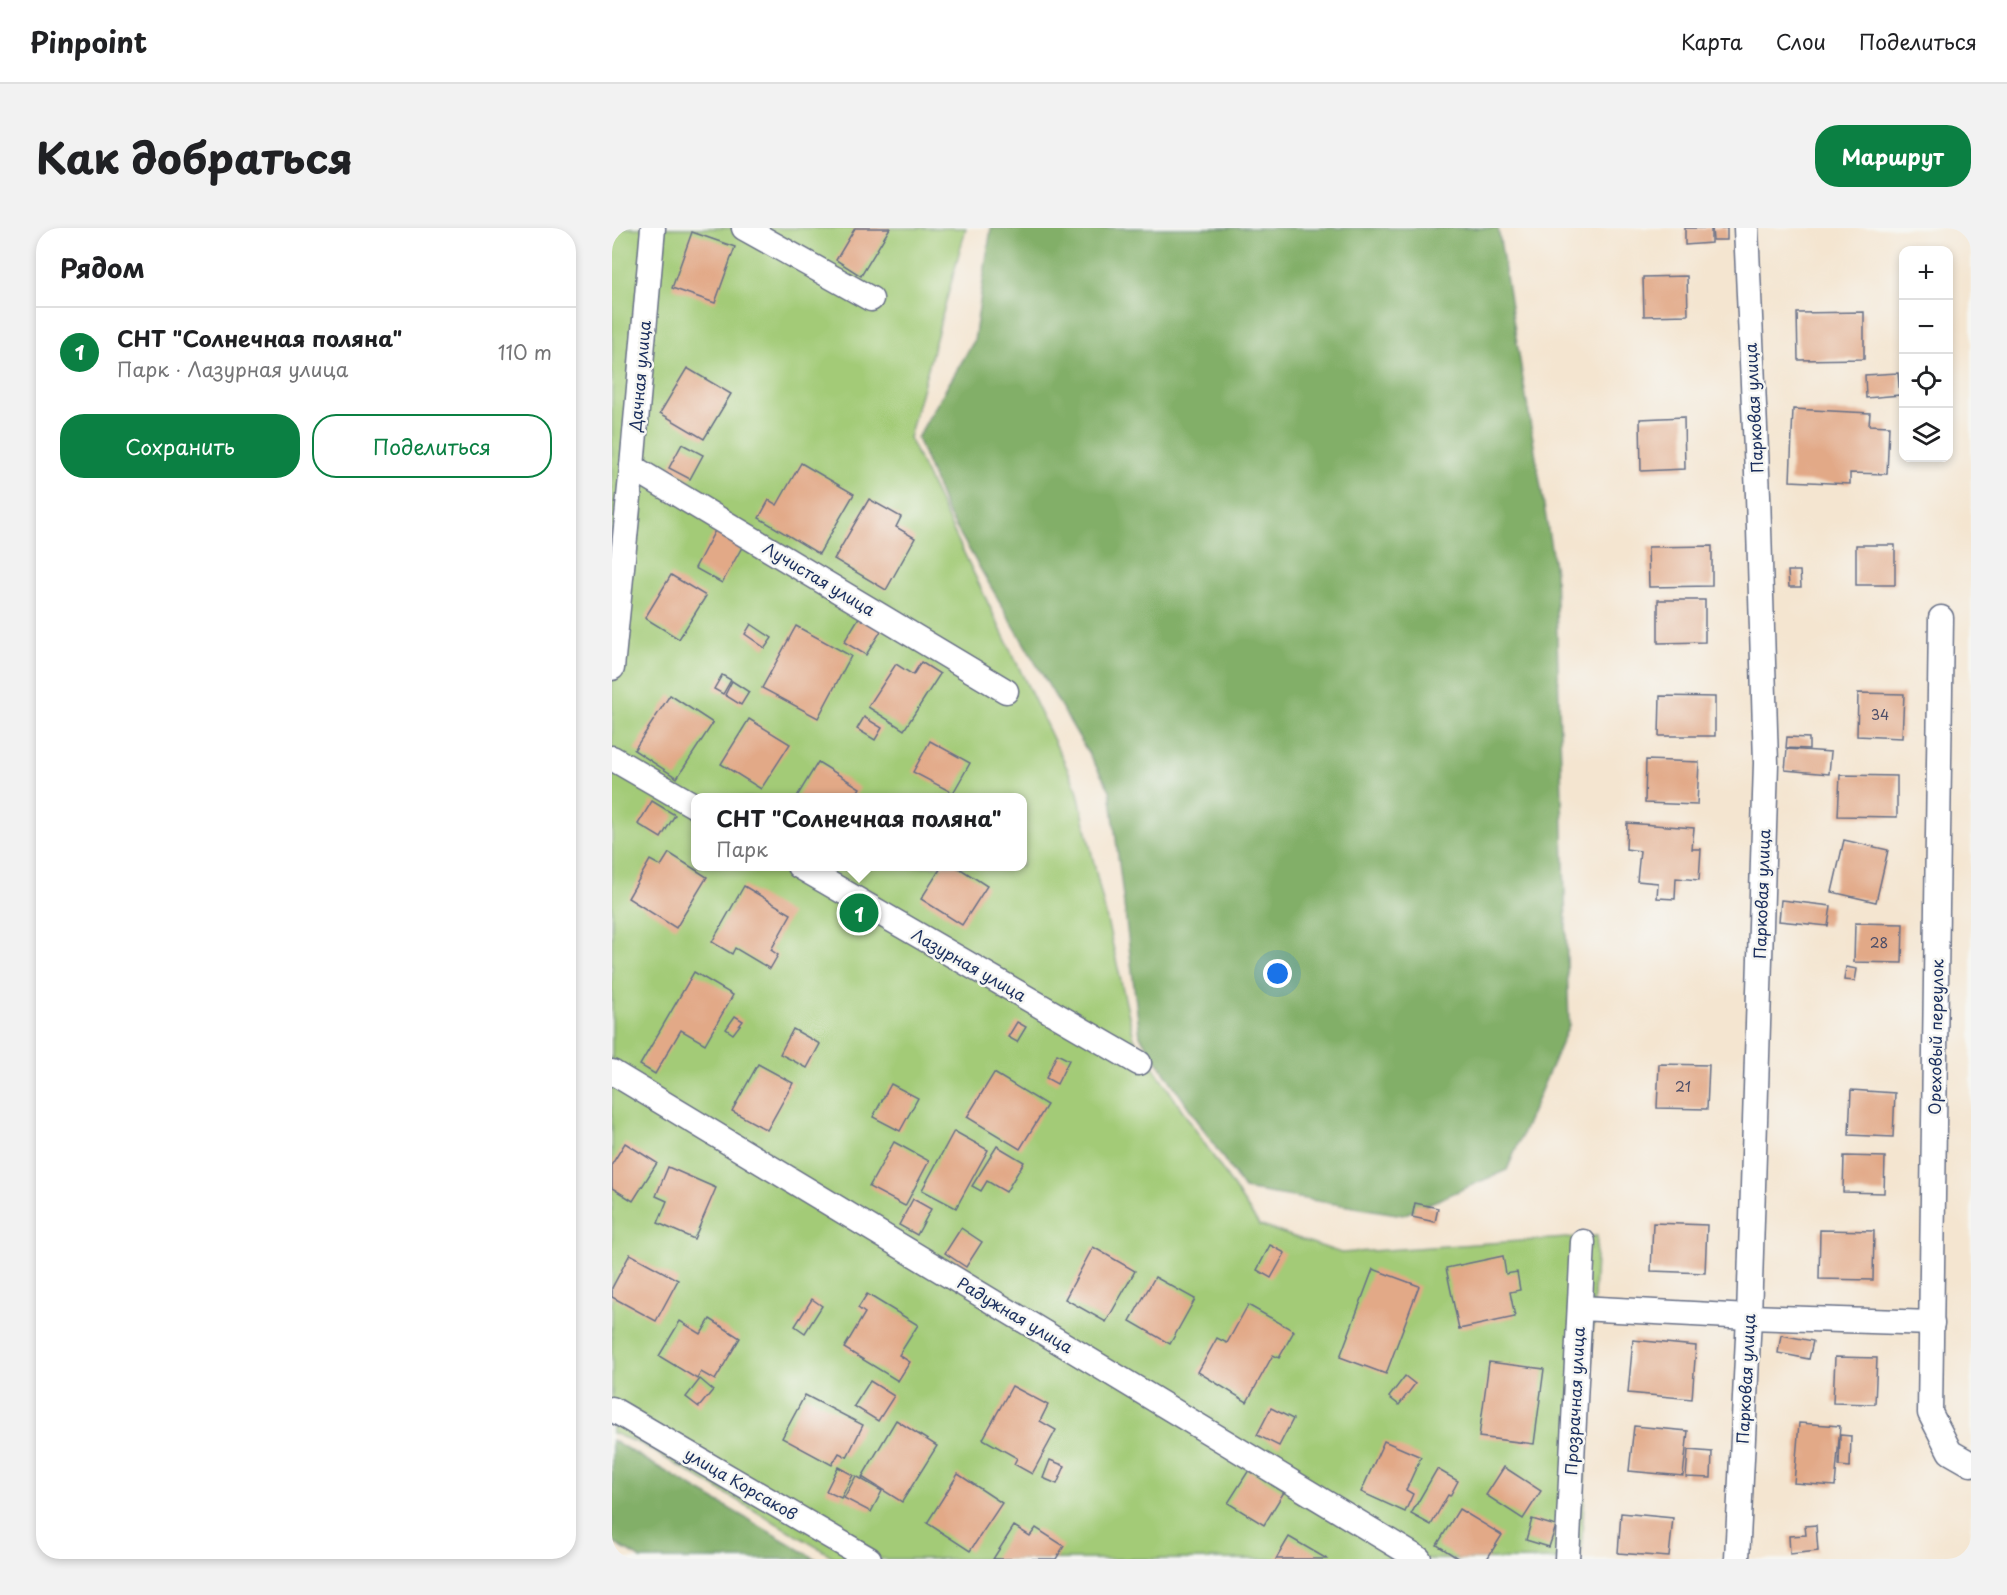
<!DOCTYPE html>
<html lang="ru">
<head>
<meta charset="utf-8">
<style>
  :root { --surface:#fff; --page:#f2f2f2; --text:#202124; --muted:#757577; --line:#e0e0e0; --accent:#0b8043 }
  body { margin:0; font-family:"Playpen Sans",sans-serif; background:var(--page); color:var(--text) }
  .controls { position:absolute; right:18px; top:18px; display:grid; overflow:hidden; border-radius:12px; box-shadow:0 3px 9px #0003 }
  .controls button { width:54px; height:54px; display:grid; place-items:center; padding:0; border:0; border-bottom:2px solid var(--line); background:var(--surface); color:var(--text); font:30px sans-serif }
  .you { position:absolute; left:666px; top:746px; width:21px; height:21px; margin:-15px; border:4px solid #fff; border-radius:50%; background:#1a73e8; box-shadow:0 0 0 9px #1a73e833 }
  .badge { display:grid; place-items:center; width:39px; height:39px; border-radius:50%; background:var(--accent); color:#fff; font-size:20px; font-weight:700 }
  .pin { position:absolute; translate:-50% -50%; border:3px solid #fff; box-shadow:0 2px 6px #0006 }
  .popup { position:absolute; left:79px; top:565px; width:336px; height:78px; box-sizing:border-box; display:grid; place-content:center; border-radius:12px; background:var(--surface); filter:drop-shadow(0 2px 4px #0005); font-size:20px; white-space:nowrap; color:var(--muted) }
  .popup b { font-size:22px; color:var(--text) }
  .popup::after { content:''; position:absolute; left:50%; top:100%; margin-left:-12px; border:12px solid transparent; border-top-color:var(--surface) }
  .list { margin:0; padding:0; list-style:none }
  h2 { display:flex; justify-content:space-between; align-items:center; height:78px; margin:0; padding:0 24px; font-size:26px }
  h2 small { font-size:20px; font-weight:400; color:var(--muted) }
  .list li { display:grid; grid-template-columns:39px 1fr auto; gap:18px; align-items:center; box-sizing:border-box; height:90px; padding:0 24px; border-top:2px solid var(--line) }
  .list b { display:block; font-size:22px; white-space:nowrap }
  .list p { margin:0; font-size:20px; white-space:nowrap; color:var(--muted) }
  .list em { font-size:20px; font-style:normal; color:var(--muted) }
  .actions { display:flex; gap:12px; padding:18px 24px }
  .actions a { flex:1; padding:14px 0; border:2px solid var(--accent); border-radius:24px; text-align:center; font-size:21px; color:var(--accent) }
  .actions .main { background:var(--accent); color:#fff }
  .icon { flex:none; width:33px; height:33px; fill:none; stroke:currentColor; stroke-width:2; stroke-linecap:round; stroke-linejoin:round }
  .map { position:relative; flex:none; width:1359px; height:1331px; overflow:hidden; border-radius:24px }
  header { display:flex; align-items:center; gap:36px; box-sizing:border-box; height:84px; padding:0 30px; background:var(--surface); border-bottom:2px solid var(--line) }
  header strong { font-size:28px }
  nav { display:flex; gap:33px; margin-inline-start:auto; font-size:21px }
  .intro { display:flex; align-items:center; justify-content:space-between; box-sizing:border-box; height:144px; padding:0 36px }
  h1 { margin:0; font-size:42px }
  .button { padding:15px 27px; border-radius:24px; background:var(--accent); color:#fff; font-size:21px; font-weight:700 }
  main { display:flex; gap:36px; padding:0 36px }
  aside { flex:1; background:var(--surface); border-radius:24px; box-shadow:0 3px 9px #0003 }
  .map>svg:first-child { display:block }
  .green { fill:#a3cb77; stroke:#5f7d6a; stroke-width:1.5; fill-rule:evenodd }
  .forest { fill:#82af68; stroke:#4e6f63; stroke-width:1.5 }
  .building { fill:#e2a987 }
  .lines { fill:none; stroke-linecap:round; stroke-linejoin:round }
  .street-casing { stroke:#676f86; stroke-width:27 }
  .street { stroke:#fff; stroke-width:24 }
  .labels { text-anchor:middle; stroke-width:5; stroke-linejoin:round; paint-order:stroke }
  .number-label { font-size:14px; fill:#4d4e68 }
  .street-label { font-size:16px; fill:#1b2f5e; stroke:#f6f6f2 }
</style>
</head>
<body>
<header>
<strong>Pinpoint</strong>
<nav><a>Карта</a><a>Слои</a><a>Поделиться</a></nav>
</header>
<div class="intro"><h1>Как добраться</h1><a class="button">Маршрут</a></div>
<main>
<aside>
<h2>Рядом<small></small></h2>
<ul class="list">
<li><span class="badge">1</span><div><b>СНТ &quot;Солнечная поляна&quot;</b><p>Парк · Лазурная улица</p></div><em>110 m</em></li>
</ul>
<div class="actions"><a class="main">Сохранить</a><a>Поделиться</a></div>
</aside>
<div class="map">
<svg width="1359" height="1331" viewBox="0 0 1359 1331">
  <rect width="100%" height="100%" fill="#f6f6f2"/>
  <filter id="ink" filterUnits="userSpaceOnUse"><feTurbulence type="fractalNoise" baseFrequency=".0167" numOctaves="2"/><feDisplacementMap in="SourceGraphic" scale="12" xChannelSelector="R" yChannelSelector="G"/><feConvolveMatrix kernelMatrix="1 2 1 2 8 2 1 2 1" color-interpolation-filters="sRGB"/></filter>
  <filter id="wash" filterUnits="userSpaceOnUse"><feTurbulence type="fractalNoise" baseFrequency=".008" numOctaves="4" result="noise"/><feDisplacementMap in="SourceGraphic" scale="24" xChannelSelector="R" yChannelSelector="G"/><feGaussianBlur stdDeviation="1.35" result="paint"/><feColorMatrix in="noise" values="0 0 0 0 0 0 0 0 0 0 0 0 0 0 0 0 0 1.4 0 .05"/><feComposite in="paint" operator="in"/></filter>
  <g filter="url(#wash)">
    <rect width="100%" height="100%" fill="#f4e5d0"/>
    <path class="green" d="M0,0H354L297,210L465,561L522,810L647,997L729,1025L985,1008L969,1331H225L31,1217L0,1205ZM83,570H410V638H83Z"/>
    <g class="forest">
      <polygon points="379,0 886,0 943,344 957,797 895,942 791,987 632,961 528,808 498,562 335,284 305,210 362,113"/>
      <polygon points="0,1212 204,1331 29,1331 0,1314"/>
    </g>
    <g id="blocks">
      <g class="building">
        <polygon points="243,0 278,0 249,48 224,32"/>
        <polygon points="1073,0 1099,0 1099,15 1073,17"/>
        <polygon points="1100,0 1115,0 1115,12 1101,12"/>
        <polygon points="80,4 123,19 103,75 60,60"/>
        <polygon points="1075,48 1076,87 1032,88 1031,49"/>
        <polygon points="1252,84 1252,131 1186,132 1185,85"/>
        <polygon points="75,140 119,166 92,211 48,185"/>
        <polygon points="1286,145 1288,167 1254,170 1253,147"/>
        <polygon points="1181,181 1258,185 1257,197 1277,198 1275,246 1238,245 1238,256 1178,253"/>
        <polygon points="1072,189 1073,241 1029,243 1028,191"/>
        <polygon points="70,216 91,227 78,251 57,240"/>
        <polygon points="189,235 242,266 207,326 147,290 157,272 165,277"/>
        <polygon points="257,271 289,289 284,299 303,310 274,362 222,331"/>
        <polygon points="106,297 134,312 110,355 83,340"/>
        <rect x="1244" y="317" width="39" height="40"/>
        <polygon points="1100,318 1100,358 1037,359 1036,319"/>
        <polygon points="1176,343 1188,343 1189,359 1177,359"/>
        <polygon points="59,347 94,368 67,411 33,390"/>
        <polygon points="1046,372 1093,372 1093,414 1046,415"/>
        <polygon points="249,386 271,400 254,427 232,414"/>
        <polygon points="139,396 160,410 153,420 133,406"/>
        <polygon points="184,398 239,428 206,490 150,460"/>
        <polygon points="309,434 328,446 292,502 256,479 284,436 301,447"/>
        <polygon points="110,447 119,452 111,466 102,461"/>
        <polygon points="120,453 137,464 129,477 113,467"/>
        <polygon points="1246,465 1292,466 1290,510 1245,508"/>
        <polygon points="58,467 101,495 65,550 22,522"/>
        <polygon points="1048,468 1103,469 1103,508 1047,508"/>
        <polygon points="252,489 270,500 263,512 245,501"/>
        <polygon points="137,491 178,516 149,561 109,536"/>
        <polygon points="1175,509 1197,510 1197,521 1174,520"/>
        <polygon points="318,513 358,535 341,565 301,544"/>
        <polygon points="1175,521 1219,524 1217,546 1173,542"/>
        <polygon points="1034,532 1087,534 1085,577 1033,575"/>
        <polygon points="206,534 248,560 242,570 184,570"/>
        <polygon points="1228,547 1285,548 1285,589 1226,588"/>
        <polygon points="40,573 63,587 49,610 26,596"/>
        <polygon points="1015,595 1082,600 1080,621 1089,621 1087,652 1064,650 1063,671 1045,670 1046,655 1025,653 1028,623 1014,621"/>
        <polygon points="1232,612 1276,622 1264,674 1220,664"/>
        <polygon points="57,625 95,649 64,700 16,670 38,632 49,638"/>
        <polygon points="330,638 344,638 375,658 350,697 309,671"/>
        <polygon points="132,658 179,686 159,722 166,727 158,741 123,720 120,726 100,714"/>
        <polygon points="1169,672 1219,678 1216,698 1167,693"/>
        <polygon points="1243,695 1291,696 1290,735 1242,734"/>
        <polygon points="1234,739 1245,741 1243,753 1232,752"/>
        <polygon points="82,744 121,767 93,816 69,802 43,846 28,837"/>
        <polygon points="123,788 131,793 121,806 114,801"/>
        <polygon points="405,794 414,799 405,814 396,809"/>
        <polygon points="181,801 208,816 195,840 168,826"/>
        <polygon points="445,826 457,832 445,856 434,850"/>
        <polygon points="146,836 181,855 155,902 120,883"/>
        <polygon points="1047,836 1097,837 1095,881 1045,880"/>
        <polygon points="382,845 435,877 408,921 355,889"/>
        <polygon points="279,856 306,870 288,903 261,889"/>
        <polygon points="1239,862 1283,865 1281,909 1237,907"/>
        <polygon points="342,903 376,922 344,980 310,962"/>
        <polygon points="282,914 317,933 293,978 257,959"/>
        <polygon points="13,915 45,935 21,973 0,960 0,936"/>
        <polygon points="385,918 412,934 394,964 375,953 369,963 360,958"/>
        <polygon points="1232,928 1273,929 1272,965 1231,964"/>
        <polygon points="56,939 104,960 82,1011 46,995 55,973 44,968"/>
        <polygon points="301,971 319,981 305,1007 287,997"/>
        <polygon points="803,975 826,980 823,994 800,989"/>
        <polygon points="1041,995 1095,997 1093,1045 1039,1043"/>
        <polygon points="349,1000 370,1014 354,1039 333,1025"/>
        <polygon points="1208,1002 1262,1003 1261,1052 1207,1051"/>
        <polygon points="658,1017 673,1025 659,1050 645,1042"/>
        <polygon points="481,1019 523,1043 494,1094 453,1071"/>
        <polygon points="18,1026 66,1052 44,1093 0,1069 0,1060"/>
        <polygon points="891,1028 894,1046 905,1044 908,1062 898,1064 903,1089 847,1101 834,1040"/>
        <polygon points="761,1041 807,1058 774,1146 728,1129"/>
        <polygon points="543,1049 583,1071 558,1116 518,1093"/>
        <polygon points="255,1066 306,1097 287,1127 298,1134 286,1153 232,1120 253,1085 246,1080"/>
        <polygon points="200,1071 210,1078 193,1105 183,1098"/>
        <polygon points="636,1077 682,1103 667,1130 661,1127 635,1174 586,1144 605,1110 615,1115"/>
        <polygon points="98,1091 128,1110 103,1152 89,1144 85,1151 47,1128 68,1093 89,1106"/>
        <polygon points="1169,1107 1201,1113 1197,1131 1166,1125"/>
        <polygon points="1021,1112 1084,1118 1080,1171 1016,1165"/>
        <polygon points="1223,1129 1265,1130 1263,1176 1221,1175"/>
        <polygon points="877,1134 932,1141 922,1216 867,1209"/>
        <polygon points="793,1148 803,1156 787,1177 777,1169"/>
        <polygon points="88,1151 101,1162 87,1179 74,1169"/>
        <polygon points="258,1153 282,1168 266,1193 242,1178"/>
        <polygon points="400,1158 436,1177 428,1193 444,1202 420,1246 402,1236 405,1230 371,1211"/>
        <polygon points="193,1167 251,1197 235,1229 227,1225 220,1237 170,1210"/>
        <polygon points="659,1180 681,1191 667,1218 645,1207"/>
        <polygon points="284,1192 325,1218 290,1274 250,1249"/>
        <polygon points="1187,1195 1228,1198 1223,1258 1182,1255"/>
        <polygon points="1022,1198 1076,1203 1071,1248 1017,1243"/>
        <polygon points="1228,1207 1239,1208 1238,1239 1227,1238"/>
        <polygon points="772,1213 809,1229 794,1262 801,1266 793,1284 749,1264"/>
        <polygon points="1076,1222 1100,1224 1099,1250 1074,1249"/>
        <polygon points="438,1232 453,1238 445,1256 431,1250"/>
        <polygon points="226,1239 241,1247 229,1270 214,1263"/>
        <polygon points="892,1239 929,1263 911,1291 874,1267"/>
        <polygon points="825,1241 846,1253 838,1268 836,1267 819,1297 799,1286"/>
        <polygon points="637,1242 672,1264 652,1297 616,1275"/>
        <polygon points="346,1246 390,1275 358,1323 315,1295"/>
        <polygon points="244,1248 270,1263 259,1284 232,1270"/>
        <polygon points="847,1281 890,1307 875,1331 847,1331 825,1317"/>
        <polygon points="1009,1285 1061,1290 1057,1329 1006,1325"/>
        <polygon points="920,1291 944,1298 937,1319 914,1312"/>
        <polygon points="1204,1297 1206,1323 1178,1326 1177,1308 1194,1307 1193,1298"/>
        <polygon points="402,1298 418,1308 424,1300 452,1318 444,1331 381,1331"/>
        <polygon points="677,1309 715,1331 664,1331"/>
      </g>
    </g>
  </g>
  <g filter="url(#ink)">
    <use href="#blocks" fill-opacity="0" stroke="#676f86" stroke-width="1.5"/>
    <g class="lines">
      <defs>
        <g id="street">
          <polyline points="132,0 259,71"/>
          <polyline points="20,239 394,463"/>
          <polyline points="1329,390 1318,1185 1338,1224 1359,1236"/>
          <polyline points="0,440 20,239 41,0"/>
          <polyline points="0,530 83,578"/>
          <polyline points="187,638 527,835"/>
          <polyline points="0,844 807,1331"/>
          <polyline points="968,1080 1137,1089 1320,1095"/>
          <polyline points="0,1181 257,1331"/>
          <polyline points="955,1331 971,1014"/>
          <polyline points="1125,1331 1137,1089 1154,535 1146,267 1134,0"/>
        </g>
      </defs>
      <use href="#street" class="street-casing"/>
      <use href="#street" class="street"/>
    </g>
  </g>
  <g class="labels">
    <g class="number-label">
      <text x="1268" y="492">34</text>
      <text x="1267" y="720">28</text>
      <text x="1071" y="864">21</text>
    </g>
    <g class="street-label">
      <text transform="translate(28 148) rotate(-85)" y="6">Дачная улица</text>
      <text transform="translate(1142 180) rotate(-93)" y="6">Парковая улица</text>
      <text transform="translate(207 351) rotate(31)" y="6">Лучистая улица</text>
      <text transform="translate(1150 666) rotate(-88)" y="6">Парковая улица</text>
      <text transform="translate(357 737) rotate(30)" y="6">Лазурная улица</text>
      <text transform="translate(1324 809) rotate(-89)" y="6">Ореховый переулок</text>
      <text transform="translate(403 1087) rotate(31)" y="6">Радужная улица</text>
      <text transform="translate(1134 1151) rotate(-87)" y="6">Парковая улица</text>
      <text transform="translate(963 1173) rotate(-87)" y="6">Прозрачная улица</text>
      <text transform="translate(129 1256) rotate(30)" y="6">улица Корсаков</text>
    </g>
  </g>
</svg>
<div class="controls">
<button>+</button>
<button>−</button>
<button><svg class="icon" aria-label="locate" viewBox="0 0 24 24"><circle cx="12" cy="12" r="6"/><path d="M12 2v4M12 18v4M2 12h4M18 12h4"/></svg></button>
<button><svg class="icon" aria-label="layers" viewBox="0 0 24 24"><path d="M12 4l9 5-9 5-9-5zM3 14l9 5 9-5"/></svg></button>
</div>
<div class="you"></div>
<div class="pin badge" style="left:247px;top:685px">1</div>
<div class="popup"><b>СНТ &quot;Солнечная поляна&quot;</b>Парк</div>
</div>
</main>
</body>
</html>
